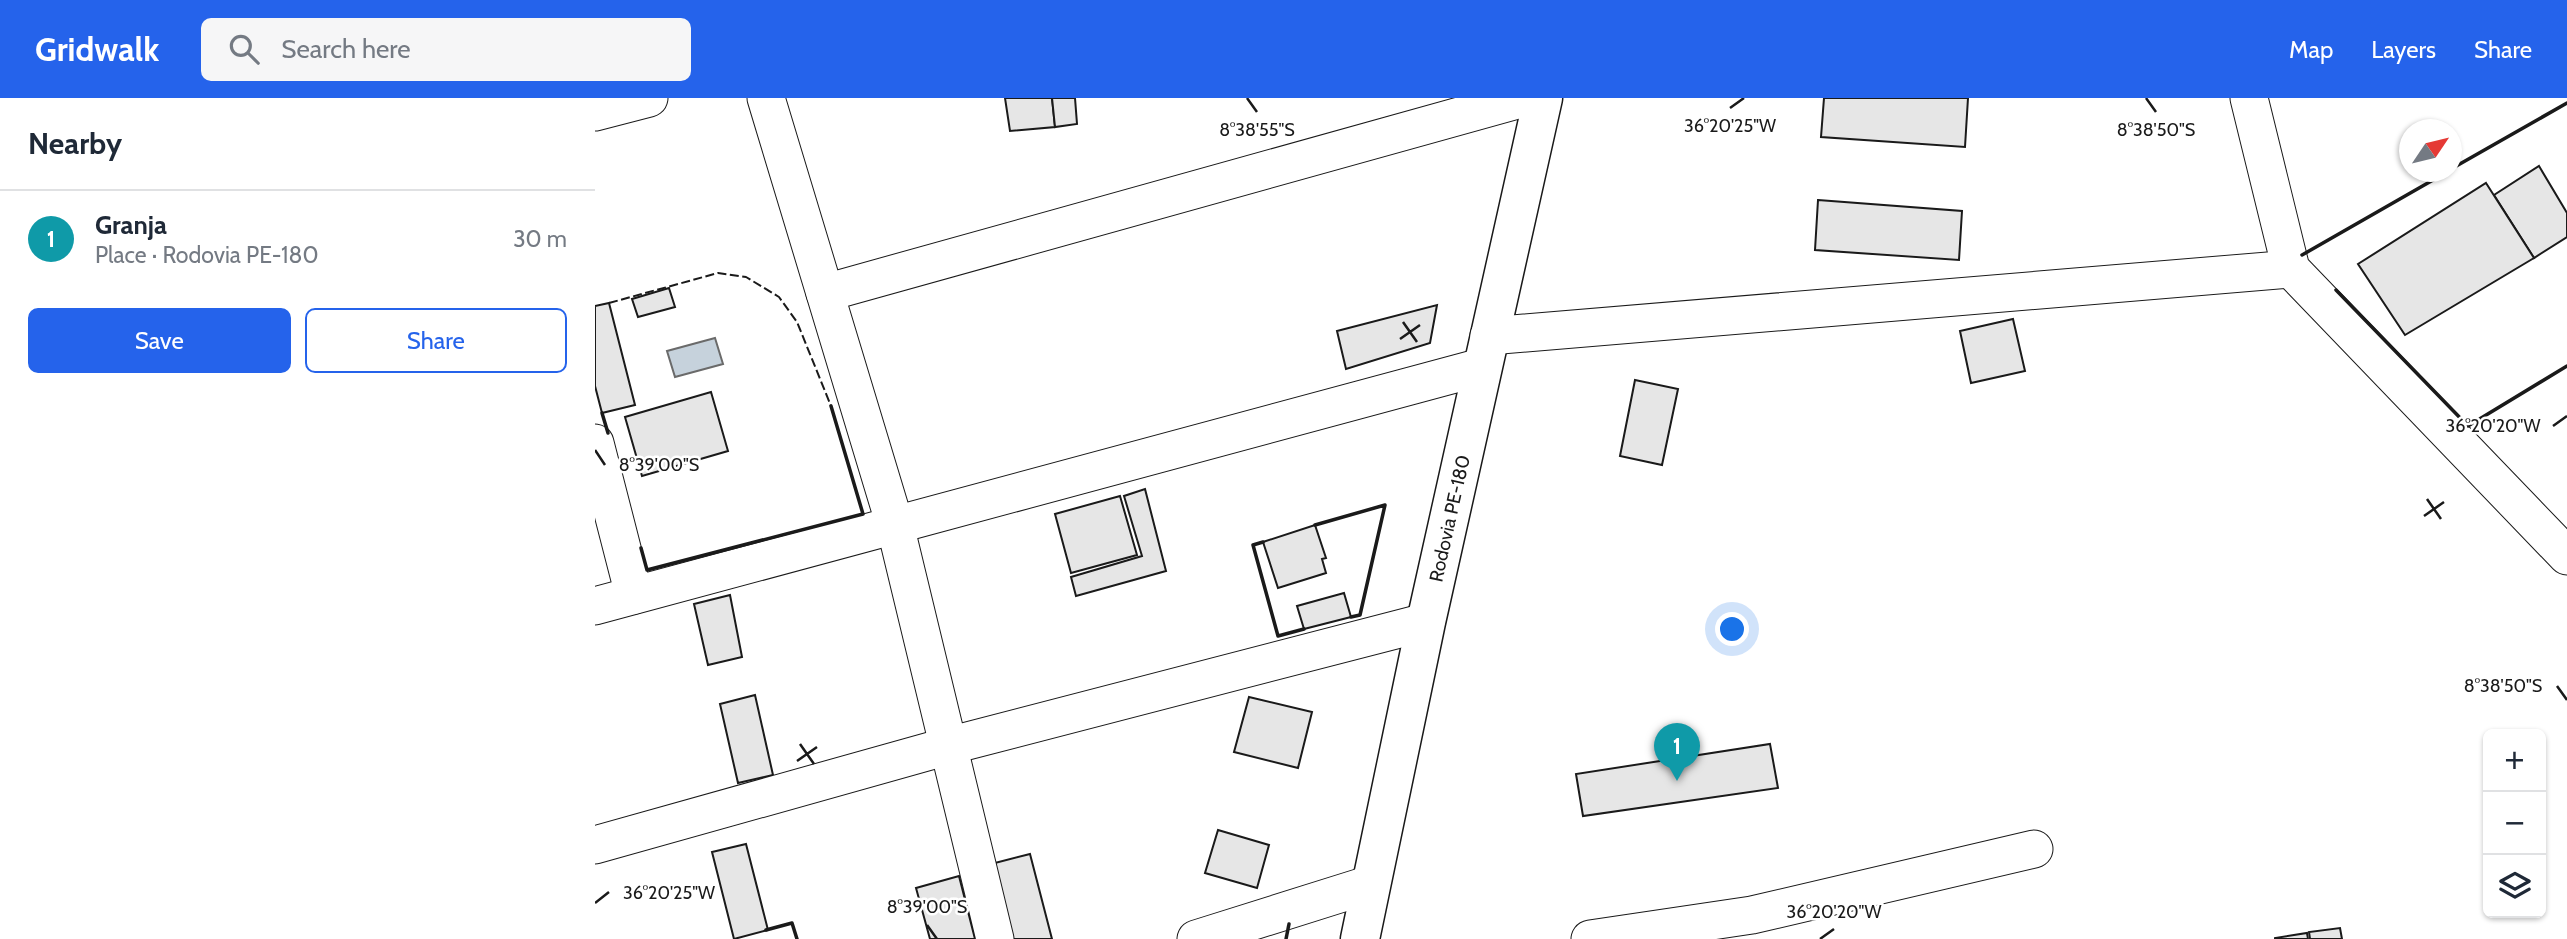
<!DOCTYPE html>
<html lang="en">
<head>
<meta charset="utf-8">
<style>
  :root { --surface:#fff; --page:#f6f6f7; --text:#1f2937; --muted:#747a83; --line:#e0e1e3; --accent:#2563eb }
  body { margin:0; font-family:Cabin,sans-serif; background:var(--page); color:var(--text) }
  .controls { position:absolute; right:21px; bottom:21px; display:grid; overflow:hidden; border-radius:10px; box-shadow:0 2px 5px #0004 }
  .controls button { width:63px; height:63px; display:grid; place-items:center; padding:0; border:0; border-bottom:2px solid var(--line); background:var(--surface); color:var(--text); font:35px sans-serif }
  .compass { position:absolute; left:1804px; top:21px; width:63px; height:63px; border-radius:50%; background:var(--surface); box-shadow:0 2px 5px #0004; rotate:55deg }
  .you { position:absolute; left:1138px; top:532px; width:24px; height:24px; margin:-18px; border:5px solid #fff; border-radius:50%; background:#1a73e8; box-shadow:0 0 0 10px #1a73e833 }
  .badge { display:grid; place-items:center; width:46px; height:46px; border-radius:50%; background:var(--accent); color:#fff; font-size:23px; font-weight:700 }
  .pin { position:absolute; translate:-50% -58px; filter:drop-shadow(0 2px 4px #0008) }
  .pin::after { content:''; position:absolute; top:37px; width:24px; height:21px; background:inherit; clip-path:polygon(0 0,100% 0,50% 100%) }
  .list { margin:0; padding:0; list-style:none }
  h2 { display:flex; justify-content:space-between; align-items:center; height:91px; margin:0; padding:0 28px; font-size:30px }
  h2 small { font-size:23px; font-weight:400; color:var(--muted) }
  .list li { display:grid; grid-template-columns:46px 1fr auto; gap:21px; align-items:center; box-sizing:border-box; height:98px; padding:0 28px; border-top:2px solid var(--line) }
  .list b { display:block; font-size:26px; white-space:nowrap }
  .list p { margin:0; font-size:23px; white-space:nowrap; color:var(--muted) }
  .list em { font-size:23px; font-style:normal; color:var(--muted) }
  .actions { display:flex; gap:14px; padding:21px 28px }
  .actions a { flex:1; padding:16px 0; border:2px solid var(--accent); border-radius:10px; text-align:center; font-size:24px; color:var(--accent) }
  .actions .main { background:var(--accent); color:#fff }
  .icon { flex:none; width:38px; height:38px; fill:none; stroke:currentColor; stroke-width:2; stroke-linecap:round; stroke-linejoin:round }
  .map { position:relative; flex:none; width:1972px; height:841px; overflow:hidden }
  header { display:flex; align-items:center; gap:42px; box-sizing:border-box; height:98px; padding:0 35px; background:var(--accent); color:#fff }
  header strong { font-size:33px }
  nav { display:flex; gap:38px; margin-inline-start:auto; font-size:24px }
  .search { width:490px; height:63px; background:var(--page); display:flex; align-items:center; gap:18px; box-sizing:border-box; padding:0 24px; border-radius:10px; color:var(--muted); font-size:26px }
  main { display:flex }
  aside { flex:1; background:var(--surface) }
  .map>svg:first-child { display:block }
  .water { fill:#c6d2dc; stroke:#6a6a6a; stroke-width:2 }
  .building { fill:#e6e6e6; stroke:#1a1a1a; stroke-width:2 }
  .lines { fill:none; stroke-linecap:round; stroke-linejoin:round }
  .minor-casing { stroke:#1a1a1a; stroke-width:39 }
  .major-casing { stroke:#1a1a1a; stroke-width:41 }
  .minor { stroke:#fff; stroke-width:37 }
  .major { stroke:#fff; stroke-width:38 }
  .fence { stroke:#1a1a1a; stroke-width:2; stroke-dasharray:9 3.5; stroke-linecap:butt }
  .wall { stroke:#1a1a1a; stroke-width:3.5 }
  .ticks { fill:none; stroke:#1a1a1a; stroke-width:2.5 }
  .labels { text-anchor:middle; stroke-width:5; stroke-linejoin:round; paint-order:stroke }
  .street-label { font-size:19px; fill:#1a1a1a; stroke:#fff }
  .ticks-label { font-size:18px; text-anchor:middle; fill:#1a1a1a; stroke:#fff; stroke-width:5; stroke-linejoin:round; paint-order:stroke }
</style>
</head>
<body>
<header>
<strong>Gridwalk</strong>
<div class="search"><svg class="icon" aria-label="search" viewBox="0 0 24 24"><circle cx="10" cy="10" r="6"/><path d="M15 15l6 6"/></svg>Search here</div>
<nav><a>Map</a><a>Layers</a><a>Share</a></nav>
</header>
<main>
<aside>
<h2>Nearby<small></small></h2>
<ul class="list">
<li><span class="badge" style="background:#0f9aa8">1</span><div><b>Granja</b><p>Place · Rodovia PE-180</p></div><em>30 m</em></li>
</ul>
<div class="actions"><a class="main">Save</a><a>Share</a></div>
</aside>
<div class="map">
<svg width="1972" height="841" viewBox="0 0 1972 841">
  <rect width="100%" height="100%" fill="#fff"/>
  <polygon class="water" points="120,240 128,266 80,279 72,253"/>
  <g class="building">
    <polygon points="410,0 457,0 460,29 415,33"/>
    <polygon points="457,0 480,0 482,26 460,29"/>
    <polygon points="1229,0 1373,0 1370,49 1226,39"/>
    <polygon points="1944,68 1972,115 1972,139 1939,160 1899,97"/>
    <polygon points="1891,85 1939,160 1810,237 1763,166"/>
    <polygon points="1223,102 1367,113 1364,162 1220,152"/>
    <polygon points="74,190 80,209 43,219 37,201"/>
    <polygon points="14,205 40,307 7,315 0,288 0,208"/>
    <polygon points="842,207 835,245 751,271 742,233"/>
    <polygon points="1418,221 1430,273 1376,285 1365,233"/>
    <polygon points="1040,282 1083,291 1067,367 1025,358"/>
    <polygon points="116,294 133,353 47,378 30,319"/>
    <polygon points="550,391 571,473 481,498 476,479 547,458 529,398"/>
    <polygon points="525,398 542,457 476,475 460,416"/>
    <polygon points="720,427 731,460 727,461 731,475 683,490 668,444"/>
    <polygon points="749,495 756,519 709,531 702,508"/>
    <polygon points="135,497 147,559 113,567 99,506"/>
    <polygon points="160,597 178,677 143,685 125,606"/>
    <polygon points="654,599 717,614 703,670 639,654"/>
    <polygon points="1175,646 1183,690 988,718 981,676"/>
    <polygon points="623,732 674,747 662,790 610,775"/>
    <polygon points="151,746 173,832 139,841 117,754"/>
    <polygon points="435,756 457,841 415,841 396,766"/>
    <polygon points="364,778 380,841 335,841 321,790"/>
    <polygon points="1745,830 1747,841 1715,841 1714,834"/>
    <polygon points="1712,835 1713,841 1680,841 1680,840"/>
  </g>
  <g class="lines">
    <defs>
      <g id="minor">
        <polyline points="171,0 300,427 400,841"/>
        <polyline points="1654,0 1696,171 1972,458"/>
        <polyline points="0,14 54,0"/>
        <polyline points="230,195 929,0"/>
        <polyline points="894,238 1696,171"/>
        <polyline points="0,345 39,497"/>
        <polyline points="0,508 886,269"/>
        <polyline points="0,747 353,648 831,524"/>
        <polyline points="601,841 776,786"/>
        <polyline points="995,841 1157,817 1439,751"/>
      </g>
      <g id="major">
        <path id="s1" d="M765,841L831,524L948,0"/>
      </g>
    </defs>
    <use href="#minor" class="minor-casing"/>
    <use href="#major" class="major-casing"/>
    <use href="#minor" class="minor"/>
    <use href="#major" class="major"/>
    <polyline class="fence" points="14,205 123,175 151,179 184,199 202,224 236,308"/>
    <g class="wall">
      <polyline points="1856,71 1972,5"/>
      <polyline points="1707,157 1852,74"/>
      <polyline points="1741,192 1873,328 1972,268"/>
      <polyline points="7,315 13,335"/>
      <polyline points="720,427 790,407 765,517 756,519"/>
      <polyline points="668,444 658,447 683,538 709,531"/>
      <polyline points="46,450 52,472 268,416 236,308"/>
      <polyline points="171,832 197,825 202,841"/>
      <polyline points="691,841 694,826"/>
    </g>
  </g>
  <path class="ticks" d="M652,0L662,14M1551,0L1561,14M1135,10L1149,0M808,224L822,244M805,241L825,227M1958,328L1972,318M0,352L10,367M1832,401L1846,421M1829,418L1849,404M1962,588L1972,602M205,646L219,666M202,663L222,649M0,805L14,794M332,827L342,841M1225,841L1239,831"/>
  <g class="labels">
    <g class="street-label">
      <text dy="7" stroke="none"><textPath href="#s1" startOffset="430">Rodovia PE-180</textPath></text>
    </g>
  </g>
  <g class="ticks-label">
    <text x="1135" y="34">36°20'25"W</text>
    <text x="662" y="38">8°38'55"S</text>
    <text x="1561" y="38">8°38'50"S</text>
    <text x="1898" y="334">36°20'20"W</text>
    <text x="64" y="373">8°39'00"S</text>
    <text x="1908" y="594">8°38'50"S</text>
    <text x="74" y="801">36°20'25"W</text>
    <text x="332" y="815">8°39'00"S</text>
    <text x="1239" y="820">36°20'20"W</text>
  </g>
</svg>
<div class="controls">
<button>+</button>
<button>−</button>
<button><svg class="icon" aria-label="layers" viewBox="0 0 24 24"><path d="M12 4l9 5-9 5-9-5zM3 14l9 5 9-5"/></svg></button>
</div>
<svg class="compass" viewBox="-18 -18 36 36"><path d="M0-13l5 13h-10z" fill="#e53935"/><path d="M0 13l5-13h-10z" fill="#747a83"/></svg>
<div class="you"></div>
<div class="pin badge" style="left:1082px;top:683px;background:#0f9aa8">1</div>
</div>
</main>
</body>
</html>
